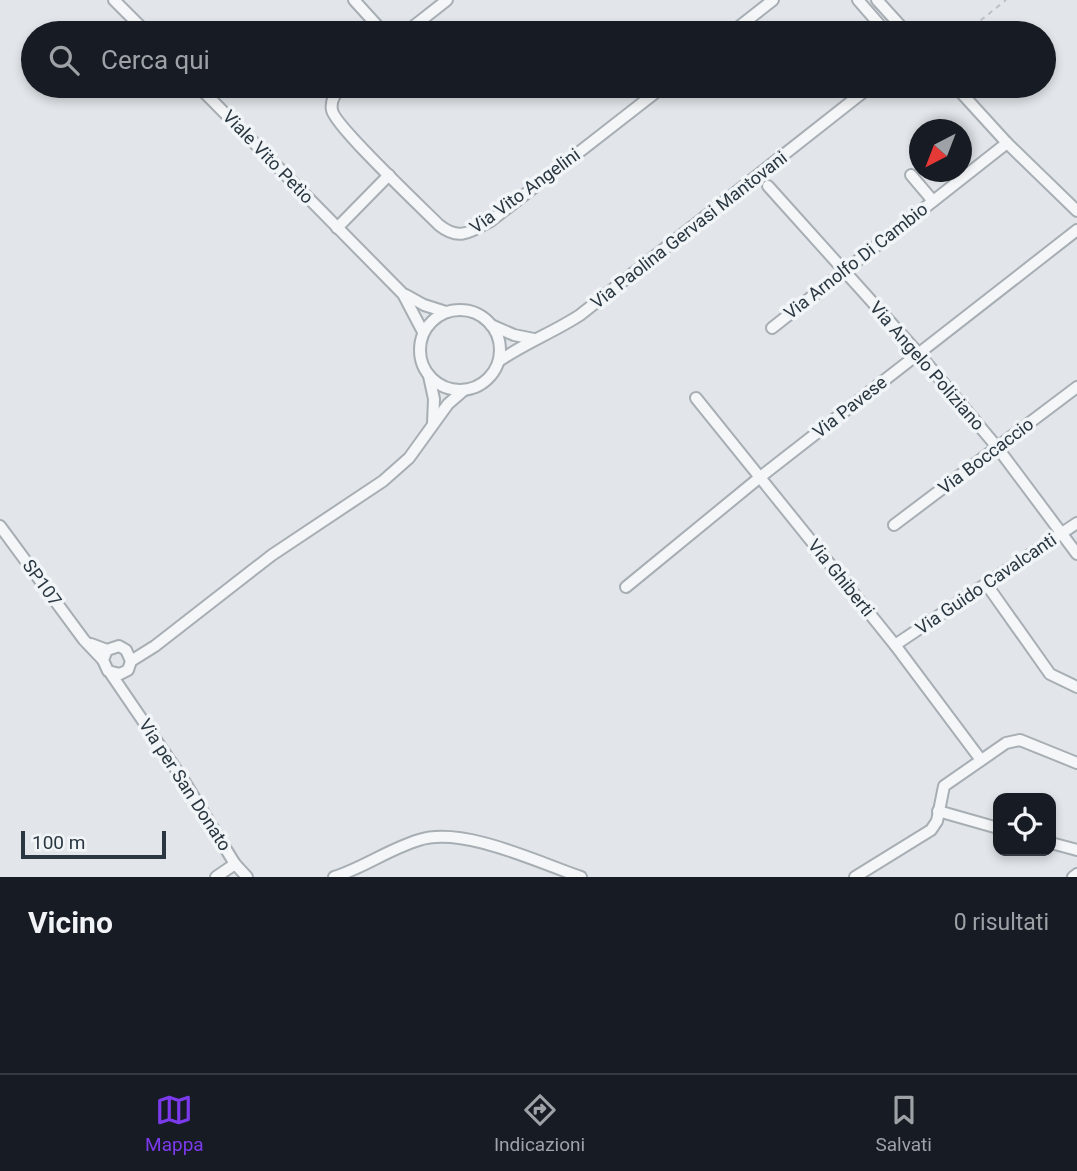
<!DOCTYPE html>
<html lang="it">
<head>
<meta charset="utf-8">
<style>
  :root { --surface:#171b24; --page:#242831; --text:#f1f3f6; --muted:#9ea1a6; --line:#363941; --accent:#7c3aed }
  body { margin:0; font-family:Roboto,sans-serif; background:var(--page); color:var(--text) }
  .controls { position:absolute; right:21px; bottom:21px; display:grid; overflow:hidden; border-radius:14px; box-shadow:0 4px 10px #0003 }
  .controls button { width:63px; height:63px; display:grid; place-items:center; padding:0; border:0; border-bottom:2px solid var(--line); background:var(--surface); color:var(--text); font:35px sans-serif }
  .compass { position:absolute; left:909px; top:119px; width:63px; height:63px; border-radius:50%; background:var(--surface); box-shadow:0 4px 10px #0003; rotate:222deg }
  .scale { position:absolute; left:21px; bottom:18px; width:145px; box-sizing:border-box; padding-left:7px; border:4px solid #2a3741; border-top:0; font-size:19px; line-height:24px; white-space:nowrap; color:#2a3741; -webkit-text-stroke:5px #f1f5f7; paint-order:stroke }
  .list { margin:0; padding:0; list-style:none }
  h2 { display:flex; justify-content:space-between; align-items:center; height:91px; margin:0; padding:0 28px; font-size:30px }
  h2 small { font-size:23px; font-weight:400; color:var(--muted) }
  .icon { flex:none; width:38px; height:38px; fill:none; stroke:currentColor; stroke-width:2; stroke-linecap:round; stroke-linejoin:round }
  .map { position:relative; flex:none; width:1077px; height:877px; overflow:hidden }
  .search { position:absolute; background:var(--surface); box-shadow:0 4px 10px #0003; left:21px; right:21px; top:21px; height:77px; display:flex; align-items:center; gap:18px; box-sizing:border-box; padding:0 24px; border-radius:38px; color:var(--muted); font-size:26px }
  .sheet { height:196px; background:var(--surface) }
  nav { display:flex; justify-content:space-around; align-items:center; box-sizing:border-box; height:98px; border-top:2px solid var(--line); background:var(--surface); font-size:19px; color:var(--muted) }
  nav a { display:grid; justify-items:center; gap:4px }
  nav .on { color:var(--accent) }
  .map>svg:first-child { display:block }
  .lines { fill:none; stroke-linecap:round; stroke-linejoin:round }
  .minor-casing { stroke:#a7aeb4; stroke-width:14 }
  .path { stroke:#bbc1c5; stroke-width:2; stroke-dasharray:5 5; stroke-linecap:butt }
  .minor { stroke:#f4f6f8; stroke-width:10 }
  .labels { text-anchor:middle; stroke-width:7; stroke-linejoin:round; paint-order:stroke }
  .street-label { font-size:18px; fill:#2a3741; stroke:#f1f5f7 }
</style>
</head>
<body>
<div class="map">
<svg width="1077" height="877" viewBox="0 0 1077 877">
  <rect width="100%" height="100%" fill="#e2e6ea"/>
  <g class="lines">
    <defs>
      <g id="minor">
        <polyline points="114,0 147,33"/>
        <polyline points="354,0 384,33"/>
        <polyline points="858,0 885,31 890,33"/>
        <polyline points="877,0 907,33"/>
        <polyline points="405,33 447,0"/>
        <polyline points="731,33 773,0"/>
        <polyline points="198,86 403,294 423,332"/>
        <path d="M342,86C336,93 330,100 332,110C334,125 422,208 439,225C460,242 472,231 492,220L664,86"/>
        <polyline points="955,86 1007,143 1077,211"/>
        <polyline points="911,175 933,201"/>
        <polyline points="768,186 919,354 997,447 1077,554"/>
        <polyline points="337,228 389,175"/>
        <polyline points="406,295 424,305 446,312"/>
        <circle cx="460" cy="350" r="40"/>
        <polyline points="491,325 514,335 534,339"/>
        <polyline points="772,328 1007,143"/>
        <path d="M499,361C525,343 554,332 580,315L871,86"/>
        <polyline points="429,376 434,399 433,423"/>
        <polyline points="696,398 895,645 981,760"/>
        <polyline points="894,525 1077,387"/>
        <polyline points="0,526 84,640 103,660"/>
        <polyline points="987,585 1050,674 1077,687"/>
        <polyline points="626,587 759,478 1077,230"/>
        <polyline points="91,644 107,650 119,646 126,650 131,661 128,670 120,674 108,671 103,660 107,650"/>
        <polyline points="895,645 1077,523"/>
        <polyline points="131,661 155,646 272,555 383,481 409,458 448,404 463,391"/>
        <polyline points="111,674 184,781 235,864 247,877"/>
        <polyline points="938,811 998,828"/>
        <polyline points="1051,843 1077,850"/>
        <polyline points="216,877 235,864"/>
        <path d="M334,877C363,868 389,849 419,840C463,826 537,862 581,877"/>
        <polyline points="855,877 931,830 937,821 944,786 1006,743 1020,740 1077,763"/>
        <polyline points="1073,877 1077,874"/>
      </g>
    </defs>
    <use href="#minor" class="minor-casing"/>
    <polyline class="path" points="965,33 1006,0"/>
    <use href="#minor" class="minor"/>
  </g>
  <g class="labels">
    <g class="street-label">
      <text transform="translate(268 157) rotate(46)" y="6">Viale Vito Petìo</text>
      <text transform="translate(525 191) rotate(-36)" y="6">Via Vito Angelini</text>
      <text transform="translate(689 230) rotate(-38)" y="6">Via Paolina Gervasi Mantovani</text>
      <text transform="translate(856 261) rotate(-38)" y="6">Via Arnolfo Di Cambio</text>
      <text transform="translate(927 366) rotate(49)" y="6">Via Angelo Poliziano</text>
      <text transform="translate(850 407) rotate(-38)" y="6">Via Pavese</text>
      <text transform="translate(986 456) rotate(-37)" y="6">Via Boccaccio</text>
      <text transform="translate(841 578) rotate(51)" y="6">Via Ghiberti</text>
      <text transform="translate(42 583) rotate(54)" y="6">SP107</text>
      <text transform="translate(986 584) rotate(-34)" y="6">Via Guido Cavalcanti</text>
      <text transform="translate(185 785) rotate(57)" y="6">Via per San Donato</text>
    </g>
  </g>
</svg>
<div class="controls">
<button><svg class="icon" aria-label="locate" viewBox="0 0 24 24"><circle cx="12" cy="12" r="6"/><path d="M12 2v4M12 18v4M2 12h4M18 12h4"/></svg></button>
</div>
<svg class="compass" viewBox="-18 -18 36 36"><path d="M0-13l5 13h-10z" fill="#e53935"/><path d="M0 13l5-13h-10z" fill="#9ea1a6"/></svg>
<div class="scale">100 m</div>
<div class="search"><svg class="icon" aria-label="search" viewBox="0 0 24 24"><circle cx="10" cy="10" r="6"/><path d="M15 15l6 6"/></svg>Cerca qui</div>
</div>
<section class="sheet">
<h2>Vicino<small>0 risultati</small></h2>
<ul class="list">
</ul>
</section>
<nav>
<a class="on"><svg class="icon" aria-label="map" viewBox="0 0 24 24"><path d="M3 6l6-2 6 2 6-2v14l-6 2-6-2-6 2zM9 4v14M15 6v14"/></svg>Mappa</a>
<a><svg class="icon" aria-label="directions" viewBox="0 0 24 24"><path d="M12 3l9 9-9 9-9-9zM9 14v-3h6M13 9l2 2-2 2"/></svg>Indicazioni</a>
<a><svg class="icon" aria-label="saved" viewBox="0 0 24 24"><path d="M7 4h10v16l-5-4-5 4z"/></svg>Salvati</a>
</nav>
</body>
</html>
